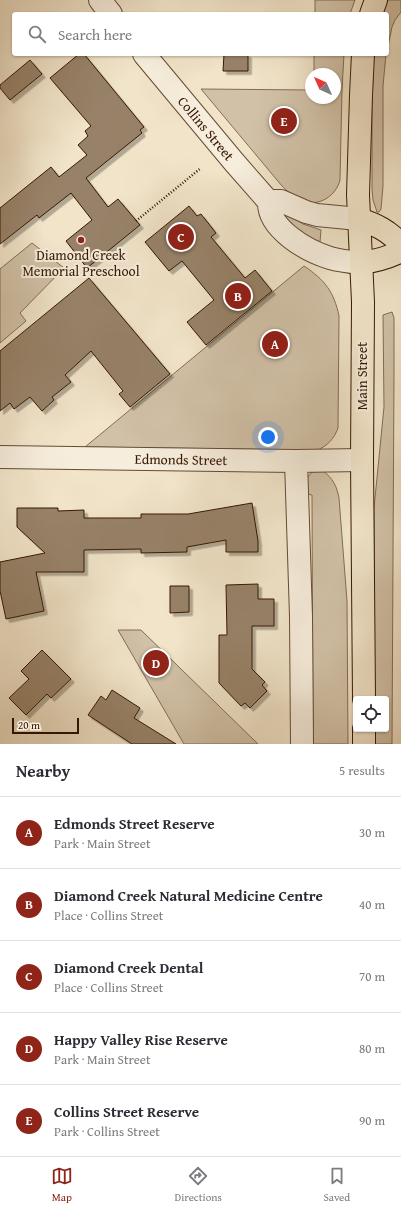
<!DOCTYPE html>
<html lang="en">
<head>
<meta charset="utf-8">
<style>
  :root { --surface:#fff; --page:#f7f7f7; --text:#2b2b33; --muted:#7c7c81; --line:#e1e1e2; --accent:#8f2418 }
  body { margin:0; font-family:"Gentium Book Plus",serif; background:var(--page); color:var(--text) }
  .controls { position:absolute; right:12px; bottom:12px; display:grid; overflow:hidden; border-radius:4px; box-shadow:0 1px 3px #0004 }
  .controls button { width:36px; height:36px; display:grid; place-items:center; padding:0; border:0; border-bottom:1px solid var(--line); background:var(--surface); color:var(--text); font:20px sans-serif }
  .compass { position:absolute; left:305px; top:68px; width:36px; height:36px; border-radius:50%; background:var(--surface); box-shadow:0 1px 3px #0004; rotate:315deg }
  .scale { position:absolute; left:12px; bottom:10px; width:67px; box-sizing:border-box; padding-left:4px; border:2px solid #361801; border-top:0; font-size:11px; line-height:14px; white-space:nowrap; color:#361801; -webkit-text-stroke:3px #f6eddc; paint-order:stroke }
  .you { position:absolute; left:268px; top:437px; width:14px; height:14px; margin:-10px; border:3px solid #fff; border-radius:50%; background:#1a73e8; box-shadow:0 0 0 6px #1a73e833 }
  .badge { display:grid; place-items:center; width:26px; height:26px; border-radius:50%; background:var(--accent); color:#fff; font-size:13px; font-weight:700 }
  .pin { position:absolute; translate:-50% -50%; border:2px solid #fff; box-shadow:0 1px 4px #0006 }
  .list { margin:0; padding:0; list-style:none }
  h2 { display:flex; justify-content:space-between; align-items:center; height:52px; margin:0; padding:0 16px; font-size:17px }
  h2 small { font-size:13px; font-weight:400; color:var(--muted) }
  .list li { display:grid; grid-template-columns:26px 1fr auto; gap:12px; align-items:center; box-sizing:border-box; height:72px; padding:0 16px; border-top:1px solid var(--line) }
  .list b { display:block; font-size:15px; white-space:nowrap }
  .list p { margin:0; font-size:13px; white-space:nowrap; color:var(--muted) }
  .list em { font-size:13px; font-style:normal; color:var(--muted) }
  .icon { flex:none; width:22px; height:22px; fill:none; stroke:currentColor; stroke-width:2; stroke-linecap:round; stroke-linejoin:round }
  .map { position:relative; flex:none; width:401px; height:744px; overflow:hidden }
  .search { position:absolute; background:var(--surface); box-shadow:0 1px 3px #0004; left:12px; right:12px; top:12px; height:44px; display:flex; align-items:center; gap:10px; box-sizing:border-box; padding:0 14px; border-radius:4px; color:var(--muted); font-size:15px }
  .sheet { height:412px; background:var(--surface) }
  nav { display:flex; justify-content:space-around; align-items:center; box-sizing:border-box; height:56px; border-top:1px solid var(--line); background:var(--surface); font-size:11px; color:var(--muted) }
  nav a { display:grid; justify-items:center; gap:2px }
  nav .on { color:var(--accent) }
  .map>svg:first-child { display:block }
  .green { fill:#d1c1a7; stroke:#846c54 }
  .building { fill:#978269; stroke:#361801; filter:url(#shadow) }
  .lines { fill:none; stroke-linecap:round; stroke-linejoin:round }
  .minor-casing { stroke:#654b33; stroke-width:24 }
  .major-casing { stroke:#361801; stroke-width:24 }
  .path { stroke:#361801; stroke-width:2.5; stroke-dasharray:1 2; stroke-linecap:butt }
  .minor { stroke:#f6eddc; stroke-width:22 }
  .major { stroke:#f1e4c9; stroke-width:22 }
  .poi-dot { fill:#8f2418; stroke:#f6eddc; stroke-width:1.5 }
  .labels { text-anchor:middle; stroke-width:4; stroke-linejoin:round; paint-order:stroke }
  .street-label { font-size:14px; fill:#361801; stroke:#f6eddc }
  .poi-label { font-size:14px; fill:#361801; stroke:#f6eddc }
</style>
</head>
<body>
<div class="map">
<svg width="401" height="744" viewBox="0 0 401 744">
  <defs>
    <filter id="shadow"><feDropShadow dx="3.5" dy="3.5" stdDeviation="0" flood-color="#0004"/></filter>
  </defs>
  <rect width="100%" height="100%" fill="#f1e4c9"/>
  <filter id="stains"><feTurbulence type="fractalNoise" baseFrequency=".005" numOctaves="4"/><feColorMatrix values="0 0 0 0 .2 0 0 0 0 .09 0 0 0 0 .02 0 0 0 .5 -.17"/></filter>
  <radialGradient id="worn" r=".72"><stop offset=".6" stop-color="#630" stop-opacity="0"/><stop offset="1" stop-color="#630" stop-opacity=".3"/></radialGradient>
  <g class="green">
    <polygon points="315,0 355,0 350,14 315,14"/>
    <polygon points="388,0 401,0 401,12 395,20 392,27 387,51 387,14 383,14"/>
    <path d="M314,54H344L342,90L340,180C336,196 319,207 303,201C295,198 288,192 282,186L201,89L311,90V98H335V74H314Z"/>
    <polygon points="374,54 386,54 383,86 383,186 381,209 379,212 377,212 373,200 372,189 372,101"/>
    <polygon points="284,212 303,224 321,230 320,242 296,231 280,213"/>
    <polygon points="32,243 64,268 20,313 26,321 0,343 0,269"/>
    <path d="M304,266C325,280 334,292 339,316L338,428C334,439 328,445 318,450L85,447Z"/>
    <polygon points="392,312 394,318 394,374 392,744 374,744 374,729 386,729 386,699 374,699 374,508 384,407 383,315"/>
    <path d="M323,471C333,478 337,487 339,498L347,601L348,744H313L312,495L307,494L305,480L312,472Z"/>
    <polygon points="118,630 141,630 258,744 184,744"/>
  </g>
  <g class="building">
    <polygon points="79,54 84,54 144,127 140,130 142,133 86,178 108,207 118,199 140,225 87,268 66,241 92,220 71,193 39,218 37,215 0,244 0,208 51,167 59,177 87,155 78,145 88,136 85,131 91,126 50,78"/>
    <polygon points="224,54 248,54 248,71 223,71"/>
    <polygon points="30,60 42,74 10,100 0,88 0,85"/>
    <polygon points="189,206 197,216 201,214 216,233 211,237 245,278 255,270 272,291 206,345 187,322 214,300 182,261 169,271 145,242"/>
    <polygon points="89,278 170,374 130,407 119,394 123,391 91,351 65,375 71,382 52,397 54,400 42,411 30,397 14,409 10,403 0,411 0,351"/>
    <polygon points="252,503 258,541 258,552 226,552 226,540 187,547 187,552 141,553 141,549 84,550 84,572 36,572 44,611 6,619 0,591 0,562 45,553 17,527 17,508 58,508 58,511 84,510 84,518 141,518 141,514 188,514"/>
    <polygon points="258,584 258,599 274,599 274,626 252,626 252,669 265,682 262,685 267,691 250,708 245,703 241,706 219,683 219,635 227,635 226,585"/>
    <polygon points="170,586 189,586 189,612 170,613"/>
    <polygon points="42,650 71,679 51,698 47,694 26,715 9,698 29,679 21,671"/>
    <polygon points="112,690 140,708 134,718 176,744 132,744 88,715 101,696 106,700"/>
  </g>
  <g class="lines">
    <defs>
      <g id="minor">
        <polyline points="100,0 111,14"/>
        <path id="s1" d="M144,54L234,162L269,202C268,229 307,251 330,258C340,261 350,262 361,263"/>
        <polyline points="269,202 275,201 281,201 306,212 317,215 359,219"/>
        <path id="s2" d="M0,457L296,461L362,460"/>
        <polyline points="296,461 301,616 302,744"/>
      </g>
      <g id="major">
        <polyline points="371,14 376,0"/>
        <polyline points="363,54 361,95 358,195 363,302 362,460 364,699"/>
        <path d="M359,219C377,225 387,230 401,244"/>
        <path d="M361,263C376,261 388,258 401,251"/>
        <polyline points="364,729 364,744"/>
      </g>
    </defs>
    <use href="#minor" class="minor-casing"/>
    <use href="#major" class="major-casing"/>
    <polyline class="path" points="136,221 201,168"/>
    <use href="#minor" class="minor"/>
    <use href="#major" class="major"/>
  </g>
  <circle class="poi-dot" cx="81" cy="240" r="4"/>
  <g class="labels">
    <g class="street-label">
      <text dy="5" stroke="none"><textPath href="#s1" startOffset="97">Collins Street</textPath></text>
      <text transform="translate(362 376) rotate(-90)" y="5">Main Street</text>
      <text dy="5" stroke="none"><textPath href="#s2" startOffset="181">Edmonds Street</textPath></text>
    </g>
    <g class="poi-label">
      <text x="81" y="260">Diamond Creek<tspan x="81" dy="16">Memorial Preschool</tspan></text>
    </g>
  </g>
  <rect width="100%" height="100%" filter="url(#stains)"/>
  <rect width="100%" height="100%" fill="url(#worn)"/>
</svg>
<div class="controls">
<button><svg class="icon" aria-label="locate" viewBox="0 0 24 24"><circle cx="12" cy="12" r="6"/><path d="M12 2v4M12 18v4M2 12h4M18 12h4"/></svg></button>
</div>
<svg class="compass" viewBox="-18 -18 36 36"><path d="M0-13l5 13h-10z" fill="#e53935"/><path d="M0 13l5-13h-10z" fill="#7c7c81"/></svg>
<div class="scale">20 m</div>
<div class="you"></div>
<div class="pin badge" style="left:275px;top:344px">A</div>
<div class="pin badge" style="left:238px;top:296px">B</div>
<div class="pin badge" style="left:181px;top:237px">C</div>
<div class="pin badge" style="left:156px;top:663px">D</div>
<div class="pin badge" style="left:284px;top:121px">E</div>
<div class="search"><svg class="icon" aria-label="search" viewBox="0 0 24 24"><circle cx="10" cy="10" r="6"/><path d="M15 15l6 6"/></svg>Search here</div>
</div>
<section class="sheet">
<h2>Nearby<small>5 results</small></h2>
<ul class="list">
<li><span class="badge">A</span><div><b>Edmonds Street Reserve</b><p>Park · Main Street</p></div><em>30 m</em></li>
<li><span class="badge">B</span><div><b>Diamond Creek Natural Medicine Centre</b><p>Place · Collins Street</p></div><em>40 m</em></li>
<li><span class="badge">C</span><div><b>Diamond Creek Dental</b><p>Place · Collins Street</p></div><em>70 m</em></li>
<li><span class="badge">D</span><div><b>Happy Valley Rise Reserve</b><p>Park · Main Street</p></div><em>80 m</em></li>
<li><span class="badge">E</span><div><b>Collins Street Reserve</b><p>Park · Collins Street</p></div><em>90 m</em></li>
</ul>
</section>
<nav>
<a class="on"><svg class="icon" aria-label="map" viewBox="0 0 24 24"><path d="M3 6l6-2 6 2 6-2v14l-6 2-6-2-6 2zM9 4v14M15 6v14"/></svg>Map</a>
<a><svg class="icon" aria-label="directions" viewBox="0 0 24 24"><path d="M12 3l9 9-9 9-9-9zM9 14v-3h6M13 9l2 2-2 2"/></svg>Directions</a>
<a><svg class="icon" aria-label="saved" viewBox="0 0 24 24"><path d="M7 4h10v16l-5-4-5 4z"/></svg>Saved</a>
</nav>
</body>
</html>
